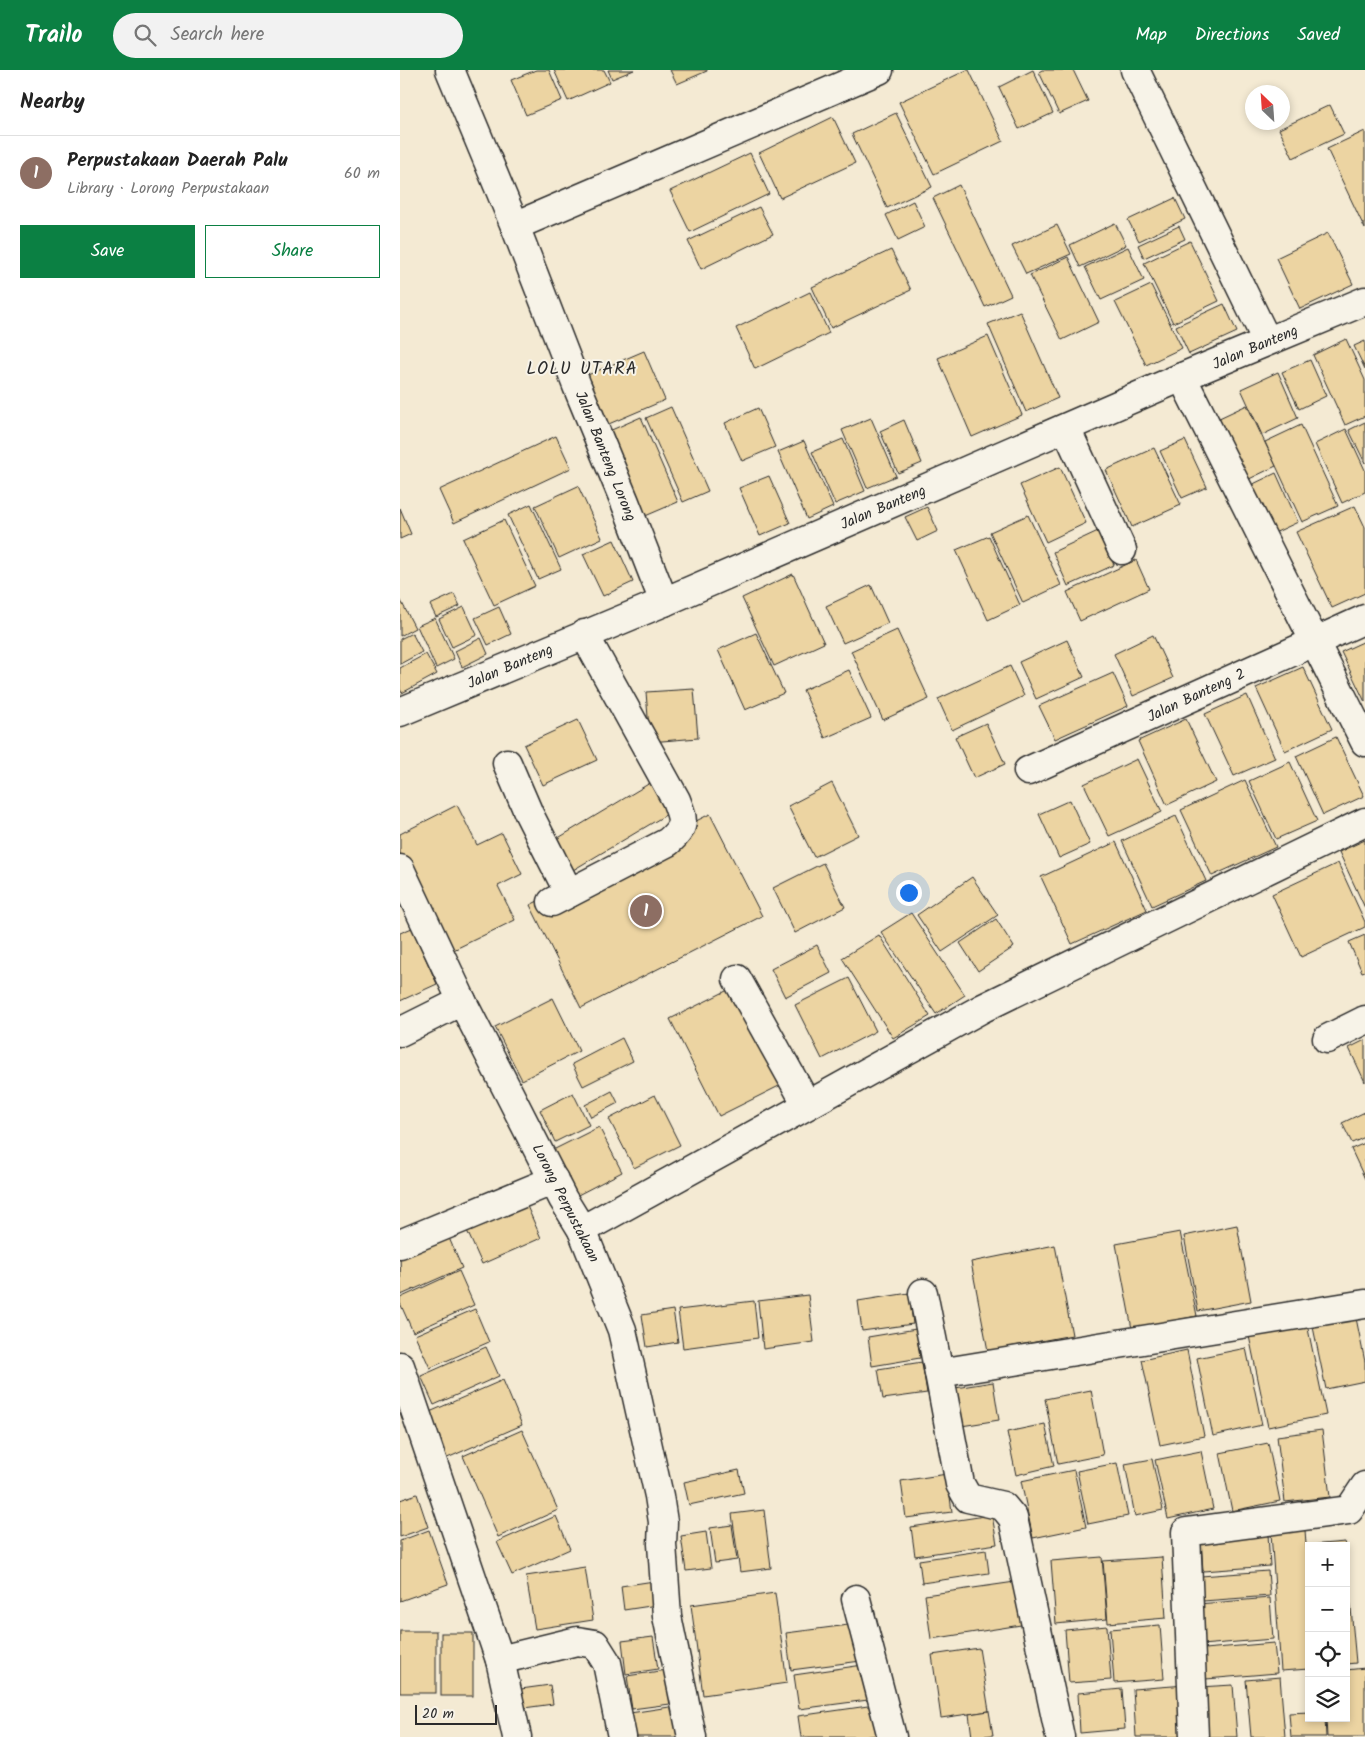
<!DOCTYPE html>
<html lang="en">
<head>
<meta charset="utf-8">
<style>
  :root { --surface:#fff; --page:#f2f2f2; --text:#222; --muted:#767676; --line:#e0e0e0; --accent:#0b8043 }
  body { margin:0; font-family:Kalam,sans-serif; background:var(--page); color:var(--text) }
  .controls { position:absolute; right:15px; bottom:15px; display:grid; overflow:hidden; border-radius:0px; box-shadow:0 2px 8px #0003 }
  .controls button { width:45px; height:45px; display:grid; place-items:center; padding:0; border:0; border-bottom:1px solid var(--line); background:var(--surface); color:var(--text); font:25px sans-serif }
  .compass { position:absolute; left:845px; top:15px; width:45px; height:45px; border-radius:50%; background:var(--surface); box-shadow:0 2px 8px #0003; rotate:335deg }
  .scale { position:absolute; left:15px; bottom:12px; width:82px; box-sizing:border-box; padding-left:5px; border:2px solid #2b2b2b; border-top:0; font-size:14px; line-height:18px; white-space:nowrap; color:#2b2b2b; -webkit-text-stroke:4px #f7f3e8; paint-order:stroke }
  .you { position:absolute; left:508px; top:822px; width:18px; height:18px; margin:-12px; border:4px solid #fff; border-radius:50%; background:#1a73e8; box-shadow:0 0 0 8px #1a73e833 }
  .badge { display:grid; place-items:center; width:32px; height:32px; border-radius:50%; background:var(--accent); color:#fff; font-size:16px; font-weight:700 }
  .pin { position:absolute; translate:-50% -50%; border:2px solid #fff; box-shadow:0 1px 5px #0006 }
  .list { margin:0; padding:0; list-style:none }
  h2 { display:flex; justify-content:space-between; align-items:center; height:65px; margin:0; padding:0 20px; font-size:21px }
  h2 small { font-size:16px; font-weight:400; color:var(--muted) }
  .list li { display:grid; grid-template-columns:32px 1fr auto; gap:15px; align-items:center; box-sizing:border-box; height:75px; padding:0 20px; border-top:1px solid var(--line) }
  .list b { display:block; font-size:19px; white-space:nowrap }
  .list p { margin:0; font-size:16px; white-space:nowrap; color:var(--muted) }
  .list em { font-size:16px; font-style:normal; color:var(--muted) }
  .actions { display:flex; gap:10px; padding:15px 20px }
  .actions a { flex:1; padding:11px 0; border:1px solid var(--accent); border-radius:0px; text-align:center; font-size:18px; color:var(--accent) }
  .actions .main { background:var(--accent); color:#fff }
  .icon { flex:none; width:28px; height:28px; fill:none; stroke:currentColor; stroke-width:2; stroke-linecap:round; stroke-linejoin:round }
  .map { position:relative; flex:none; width:965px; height:1667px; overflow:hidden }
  header { display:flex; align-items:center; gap:30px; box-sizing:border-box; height:70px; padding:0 25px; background:var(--accent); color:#fff }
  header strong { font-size:24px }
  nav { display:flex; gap:28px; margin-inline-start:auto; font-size:18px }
  .search { width:350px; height:45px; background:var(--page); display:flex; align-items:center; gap:12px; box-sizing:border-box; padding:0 18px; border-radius:28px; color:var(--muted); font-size:19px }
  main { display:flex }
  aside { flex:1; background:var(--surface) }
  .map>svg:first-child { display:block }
  .building { fill:#ecd4a2; stroke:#2b2b2b }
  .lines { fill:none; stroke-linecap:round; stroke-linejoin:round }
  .street-casing { stroke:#2b2b2b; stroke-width:31 }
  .secondary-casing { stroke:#2b2b2b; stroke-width:31 }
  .street { stroke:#f7f3e8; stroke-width:28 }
  .secondary { stroke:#f7f3e8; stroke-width:28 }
  .labels { text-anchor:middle; stroke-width:4; stroke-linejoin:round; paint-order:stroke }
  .street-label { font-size:15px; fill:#2b2b2b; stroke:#f7f3e8 }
  .quarter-label { font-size:18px; letter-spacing:1px; fill:#2b2b2b; stroke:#f7f3e8 }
</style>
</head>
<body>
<header>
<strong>Trailo</strong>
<div class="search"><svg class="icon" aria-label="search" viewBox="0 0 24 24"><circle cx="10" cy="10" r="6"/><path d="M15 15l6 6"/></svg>Search here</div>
<nav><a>Map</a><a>Directions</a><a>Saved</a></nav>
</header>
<main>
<aside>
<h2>Nearby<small></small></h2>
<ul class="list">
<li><span class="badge" style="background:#8d6e63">1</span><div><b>Perpustakaan Daerah Palu</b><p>Library · Lorong Perpustakaan</p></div><em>60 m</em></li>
</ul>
<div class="actions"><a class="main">Save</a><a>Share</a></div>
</aside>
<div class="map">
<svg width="965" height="1667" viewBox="0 0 965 1667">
  <rect width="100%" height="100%" fill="#f4ead3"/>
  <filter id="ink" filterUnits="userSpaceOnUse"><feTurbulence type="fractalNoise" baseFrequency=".02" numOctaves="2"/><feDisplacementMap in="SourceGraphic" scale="10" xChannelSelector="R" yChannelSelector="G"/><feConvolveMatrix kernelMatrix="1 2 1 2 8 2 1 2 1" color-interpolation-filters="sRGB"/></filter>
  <g filter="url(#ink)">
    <g class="building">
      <polygon points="136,0 149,0 162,30 126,45 111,10"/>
      <polygon points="154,0 204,0 210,12 168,31"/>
      <polygon points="208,0 234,0 212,9"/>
      <polygon points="270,0 307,0 307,1 277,14"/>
      <polygon points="567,0 569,0 603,71 534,104 499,32"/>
      <polygon points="633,0 653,43 619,59 599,17"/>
      <polygon points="642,0 673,0 688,31 659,44 639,2"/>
      <polygon points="930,35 944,64 893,88 879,59"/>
      <polygon points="496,43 532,117 487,138 452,64"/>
      <polygon points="433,47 455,93 380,128 359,83"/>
      <polygon points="965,61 965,159 927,79"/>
      <polygon points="350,83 369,124 290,162 270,121"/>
      <polygon points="559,115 611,225 585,237 533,128"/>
      <polygon points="775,128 785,149 739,171 728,150"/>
      <polygon points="513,131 525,157 498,170 486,145"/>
      <polygon points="359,137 373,164 301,199 288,171"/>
      <polygon points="715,153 726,175 680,197 670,175"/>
      <polygon points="657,155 671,184 626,204 612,176"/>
      <polygon points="779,156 785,169 744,188 738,175"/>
      <polygon points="928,163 953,214 900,239 876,188"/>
      <polygon points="790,171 819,231 773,253 744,193"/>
      <polygon points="728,177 744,210 701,230 685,197"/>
      <polygon points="491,180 511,220 431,258 412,217"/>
      <polygon points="668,187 699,252 662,270 630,205"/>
      <polygon points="751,215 782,278 746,295 715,232"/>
      <polygon points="410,222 429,263 355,299 336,258"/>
      <polygon points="824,234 837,262 789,284 776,256"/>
      <polygon points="620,241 658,328 626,342 588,254"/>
      <polygon points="588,266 622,345 572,367 538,288"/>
      <polygon points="946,269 965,310 965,346 945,355 913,285"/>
      <polygon points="965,271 965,299 954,276"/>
      <polygon points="244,281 265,330 204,356 183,307"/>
      <polygon points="910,290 926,326 899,339 882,302"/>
      <polygon points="878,302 898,348 862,365 841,319"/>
      <polygon points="847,335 876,396 843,412 815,350"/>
      <polygon points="271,337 308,421 283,432 246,348"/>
      <polygon points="358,338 375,377 342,391 325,353"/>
      <polygon points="241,347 278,432 243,447 207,362"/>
      <polygon points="471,348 496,406 467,418 442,360"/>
      <polygon points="504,350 522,393 498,403 480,361"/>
      <polygon points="965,352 965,393 949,360"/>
      <polygon points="901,355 938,436 902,452 865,372"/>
      <polygon points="946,359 965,400 965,422 942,433 915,374"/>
      <polygon points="156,366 171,398 54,453 39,420"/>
      <polygon points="443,369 465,421 435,434 412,382"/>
      <polygon points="785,370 807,417 782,428 760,381"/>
      <polygon points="404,371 433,437 407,449 378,382"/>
      <polygon points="754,378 781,435 732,457 706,400"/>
      <polygon points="660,397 686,453 646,472 620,415"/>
      <polygon points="876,403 898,452 868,466 845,418"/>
      <polygon points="369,406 390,453 360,466 339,418"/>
      <polygon points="178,416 202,468 159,488 135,436"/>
      <polygon points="131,434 161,499 138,509 108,445"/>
      <polygon points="955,436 965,457 965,523 932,538 896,462"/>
      <polygon points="527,437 538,461 517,471 505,447"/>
      <polygon points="0,438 11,464 0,469"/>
      <polygon points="628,445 661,515 623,533 590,462"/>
      <polygon points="104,450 135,516 94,535 63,469"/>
      <polygon points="698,461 714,495 668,516 653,482"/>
      <polygon points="589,466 620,535 588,550 556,480"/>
      <polygon points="214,470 233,512 203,526 183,484"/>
      <polygon points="736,490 749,519 680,551 667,522"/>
      <polygon points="393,504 424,573 374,596 342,528"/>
      <polygon points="471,515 488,553 443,573 426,536"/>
      <polygon points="54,524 60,536 36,547 30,535"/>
      <polygon points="0,529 15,558 0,566"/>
      <polygon points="64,537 77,565 52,577 39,549"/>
      <polygon points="99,537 111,564 88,575 75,548"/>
      <polygon points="35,548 54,589 36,598 17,556"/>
      <polygon points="497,560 529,629 483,650 451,581"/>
      <polygon points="12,563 22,582 0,594 0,569"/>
      <polygon points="356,563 384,623 345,640 318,580"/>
      <polygon points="753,565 773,608 733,626 714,584"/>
      <polygon points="81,568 88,584 62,597 55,581"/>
      <polygon points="667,570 684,607 636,629 619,592"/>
      <polygon points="965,571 965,632 941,582"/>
      <polygon points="26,584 37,604 2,623 0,619 0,598"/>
      <polygon points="610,596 624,626 552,660 538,629"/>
      <polygon points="903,597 932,659 885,681 856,618"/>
      <polygon points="449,600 471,648 425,668 403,620"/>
      <polygon points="713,603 728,636 655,669 639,636"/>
      <polygon points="294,619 298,668 250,672 246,622"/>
      <polygon points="847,625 875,688 834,706 805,644"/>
      <polygon points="786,649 816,712 767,735 738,671"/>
      <polygon points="178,650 197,690 143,715 124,675"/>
      <polygon points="586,653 605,694 574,708 555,667"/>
      <polygon points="936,667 964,726 923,745 896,686"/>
      <polygon points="737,689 762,742 709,766 684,714"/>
      <polygon points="890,692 917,751 876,769 849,711"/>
      <polygon points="845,710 876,777 812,806 781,740"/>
      <polygon points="250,713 269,743 168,803 150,773"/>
      <polygon points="432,713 458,765 414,787 388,736"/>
      <polygon points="670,730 690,774 659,788 639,744"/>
      <polygon points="57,735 77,775 102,763 122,804 98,816 115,850 37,888 0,815 0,764"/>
      <polygon points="310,744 362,846 181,938 130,835"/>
      <polygon points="776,746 806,811 752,836 722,771"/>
      <polygon points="965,770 965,838 939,782"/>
      <polygon points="716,772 747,840 672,874 641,807"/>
      <polygon points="423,793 445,837 395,863 373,818"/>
      <polygon points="938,793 965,852 965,857 901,887 872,824"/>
      <polygon points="572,807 598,845 542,882 517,845"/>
      <polygon points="511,843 565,925 536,944 481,862"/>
      <polygon points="596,849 614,877 578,901 560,873"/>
      <polygon points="12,858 37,914 0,931 0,863"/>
      <polygon points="479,865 530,946 493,968 442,888"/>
      <polygon points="965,865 965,901 962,902 949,872"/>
      <polygon points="417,875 431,903 385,927 371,899"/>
      <polygon points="449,908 476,961 422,989 395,935"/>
      <polygon points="336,916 385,1013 319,1046 270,949"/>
      <polygon points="153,928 179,981 122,1010 95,957"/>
      <polygon points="222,968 233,991 183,1016 172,994"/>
      <polygon points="965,970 965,1012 949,978"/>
      <polygon points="212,1021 218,1033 191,1047 185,1035"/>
      <polygon points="173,1023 189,1055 155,1072 140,1040"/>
      <polygon points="255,1025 280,1075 234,1098 209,1049"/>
      <polygon points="965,1042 965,1067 952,1073 942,1053"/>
      <polygon points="199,1057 222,1102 176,1126 153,1080"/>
      <polygon points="965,1073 965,1109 951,1079"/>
      <polygon points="123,1127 141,1168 82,1194 64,1154"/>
      <polygon points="837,1155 851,1231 798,1241 784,1166"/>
      <polygon points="46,1161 62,1198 1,1225 0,1182"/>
      <polygon points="780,1162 797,1246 732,1259 716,1174"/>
      <polygon points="655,1175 672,1265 588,1281 571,1192"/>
      <polygon points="59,1201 74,1235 13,1262 0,1233 0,1228"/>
      <polygon points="509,1223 513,1254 462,1261 458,1231"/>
      <polygon points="408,1225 414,1272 363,1279 358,1231"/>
      <polygon points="354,1231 358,1268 283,1278 278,1240"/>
      <polygon points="75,1239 89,1272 30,1298 15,1265"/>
      <polygon points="273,1240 278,1272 247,1277 242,1245"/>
      <polygon points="956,1248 965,1292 965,1311 926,1319 913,1257"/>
      <polygon points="907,1254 926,1345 868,1357 849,1266"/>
      <polygon points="516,1259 520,1288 472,1296 468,1267"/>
      <polygon points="86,1277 99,1306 34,1335 21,1306"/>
      <polygon points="846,1278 862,1355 813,1366 797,1288"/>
      <polygon points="787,1280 804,1366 760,1375 742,1290"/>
      <polygon points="522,1292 527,1323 483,1329 478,1299"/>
      <polygon points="103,1310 122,1355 45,1389 25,1344"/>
      <polygon points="593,1312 599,1350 555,1357 549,1319"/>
      <polygon points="691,1320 703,1385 658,1394 645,1329"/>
      <polygon points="645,1354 654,1396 616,1405 607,1362"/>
      <polygon points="122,1360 158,1440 98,1467 63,1386"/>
      <polygon points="922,1360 930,1427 885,1432 877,1366"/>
      <polygon points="868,1373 880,1431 832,1441 820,1383"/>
      <polygon points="801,1381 813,1439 768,1449 755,1390"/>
      <polygon points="752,1389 763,1440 735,1446 725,1394"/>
      <polygon points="717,1393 728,1446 688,1454 677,1401"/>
      <polygon points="339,1400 344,1423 289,1435 284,1412"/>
      <polygon points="674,1400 686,1457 633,1468 621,1411"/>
      <polygon points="547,1404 552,1442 506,1448 501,1411"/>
      <polygon points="17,1424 28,1457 0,1467 0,1430"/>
      <polygon points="364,1440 371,1498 340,1502 332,1444"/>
      <polygon points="592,1445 597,1474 515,1486 511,1457"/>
      <polygon points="156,1446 170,1479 112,1505 97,1472"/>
      <polygon points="332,1455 337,1490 315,1493 310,1458"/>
      <polygon points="29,1460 48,1514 0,1531 0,1471"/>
      <polygon points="905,1460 909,1516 909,1599 881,1601 871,1463"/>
      <polygon points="306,1462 311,1498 286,1501 281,1466"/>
      <polygon points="868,1464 870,1496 803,1501 801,1470"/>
      <polygon points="945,1472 946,1476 910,1476 910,1475"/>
      <polygon points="586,1480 589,1503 522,1513 519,1490"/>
      <polygon points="946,1483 956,1593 946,1594"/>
      <polygon points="702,1487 707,1549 656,1554 651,1491"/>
      <polygon points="762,1487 766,1548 708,1553 703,1491"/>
      <polygon points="185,1497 193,1550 135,1559 126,1506"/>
      <polygon points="868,1501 870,1526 803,1531 801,1506"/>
      <polygon points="254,1511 257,1535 224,1540 221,1516"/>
      <polygon points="615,1512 621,1555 531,1569 525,1525"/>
      <polygon points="375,1523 387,1613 303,1625 291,1535"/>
      <polygon points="870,1528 873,1569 801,1575 798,1534"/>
      <polygon points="456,1554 461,1591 391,1600 386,1563"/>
      <polygon points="760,1555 764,1609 714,1613 710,1559"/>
      <polygon points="707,1556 711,1610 669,1613 665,1560"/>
      <rect x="0" y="1561" width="36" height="62"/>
      <rect x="41" y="1563" width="32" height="63"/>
      <polygon points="253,1567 258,1599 226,1604 222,1571"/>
      <polygon points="874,1573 877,1603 806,1609 804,1579"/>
      <polygon points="579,1578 589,1641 541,1648 532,1585"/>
      <polygon points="463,1595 468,1630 399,1639 394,1605"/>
      <polygon points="965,1598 965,1667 927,1667 926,1648 946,1648 946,1600"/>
      <polygon points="266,1600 270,1634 232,1639 227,1606"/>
      <polygon points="880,1607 885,1667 851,1667 846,1610"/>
      <polygon points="150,1615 153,1634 124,1638 121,1619"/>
      <polygon points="786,1615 790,1667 736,1667 733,1619"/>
      <polygon points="833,1615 837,1667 803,1667 799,1617"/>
      <polygon points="722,1619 725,1659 680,1663 678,1623"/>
      <polygon points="475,1635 479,1665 462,1667 401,1667 398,1646"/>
      <polygon points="276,1636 280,1667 233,1667 230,1643"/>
      <polygon points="589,1641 593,1665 572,1667 569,1644"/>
      <polygon points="909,1642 909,1648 925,1648 926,1667 891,1667 889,1643"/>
    </g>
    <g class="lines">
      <defs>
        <g id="street">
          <polyline points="50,0 115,156 177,316 225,432 264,532"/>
          <polyline points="735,0 867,271"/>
          <polyline points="115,156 479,0"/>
          <polyline points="782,307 965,672"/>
          <polyline points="666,358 722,480"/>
          <polyline points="107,693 129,744 169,823"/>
          <polyline points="628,701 965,549"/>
          <polyline points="0,799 62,931 163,1129 182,1160 222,1260 259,1426 263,1452 262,1474 267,1546 292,1667"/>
          <path d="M152,832L268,772C286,756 284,751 276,730L184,564"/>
          <polyline points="337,909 407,1035"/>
          <polyline points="0,962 62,931"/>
          <polyline points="927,969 965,950"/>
          <polyline points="182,1160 583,938 965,752"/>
          <polyline points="0,1174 154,1110"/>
          <polyline points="523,1223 539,1303 965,1234"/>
          <polyline points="0,1296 100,1590 117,1667"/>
          <polyline points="539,1303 560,1414 568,1428 603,1436 613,1448 660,1667"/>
          <polyline points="456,1529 492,1667"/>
          <polyline points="100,1590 177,1571 195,1574 207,1593 222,1667"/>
          <polyline points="794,1667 786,1462 949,1440 965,1416"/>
        </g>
        <polyline id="secondary" points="0,642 264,532 782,307 965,231"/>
      </defs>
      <use href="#street" class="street-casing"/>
      <use href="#secondary" class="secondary-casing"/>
      <use href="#street" class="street"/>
      <use href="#secondary" class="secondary"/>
    </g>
  </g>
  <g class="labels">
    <g class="street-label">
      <text transform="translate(855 277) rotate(-23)" y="5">Jalan Banteng</text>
      <text transform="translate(206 386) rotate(68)" y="5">Jalan Banteng Lorong</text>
      <text transform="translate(483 437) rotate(-23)" y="5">Jalan Banteng</text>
      <text transform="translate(110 596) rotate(-23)" y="5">Jalan Banteng</text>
      <text transform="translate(796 625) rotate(-25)" y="5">Jalan Banteng 2</text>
      <text transform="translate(166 1133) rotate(63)" y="5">Lorong Perpustakaan</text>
    </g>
    <g class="quarter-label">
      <text x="182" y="304">LOLU UTARA</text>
    </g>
  </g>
</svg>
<div class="controls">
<button>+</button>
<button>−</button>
<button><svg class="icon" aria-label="locate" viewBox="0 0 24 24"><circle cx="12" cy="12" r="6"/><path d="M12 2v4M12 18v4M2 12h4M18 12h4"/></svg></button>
<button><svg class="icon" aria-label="layers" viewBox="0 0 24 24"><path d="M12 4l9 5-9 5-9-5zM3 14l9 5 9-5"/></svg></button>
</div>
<svg class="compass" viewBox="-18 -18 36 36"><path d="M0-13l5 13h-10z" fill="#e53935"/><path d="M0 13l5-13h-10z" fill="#767676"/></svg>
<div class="scale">20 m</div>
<div class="you"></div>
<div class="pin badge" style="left:246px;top:841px;background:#8d6e63">1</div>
</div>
</main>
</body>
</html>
